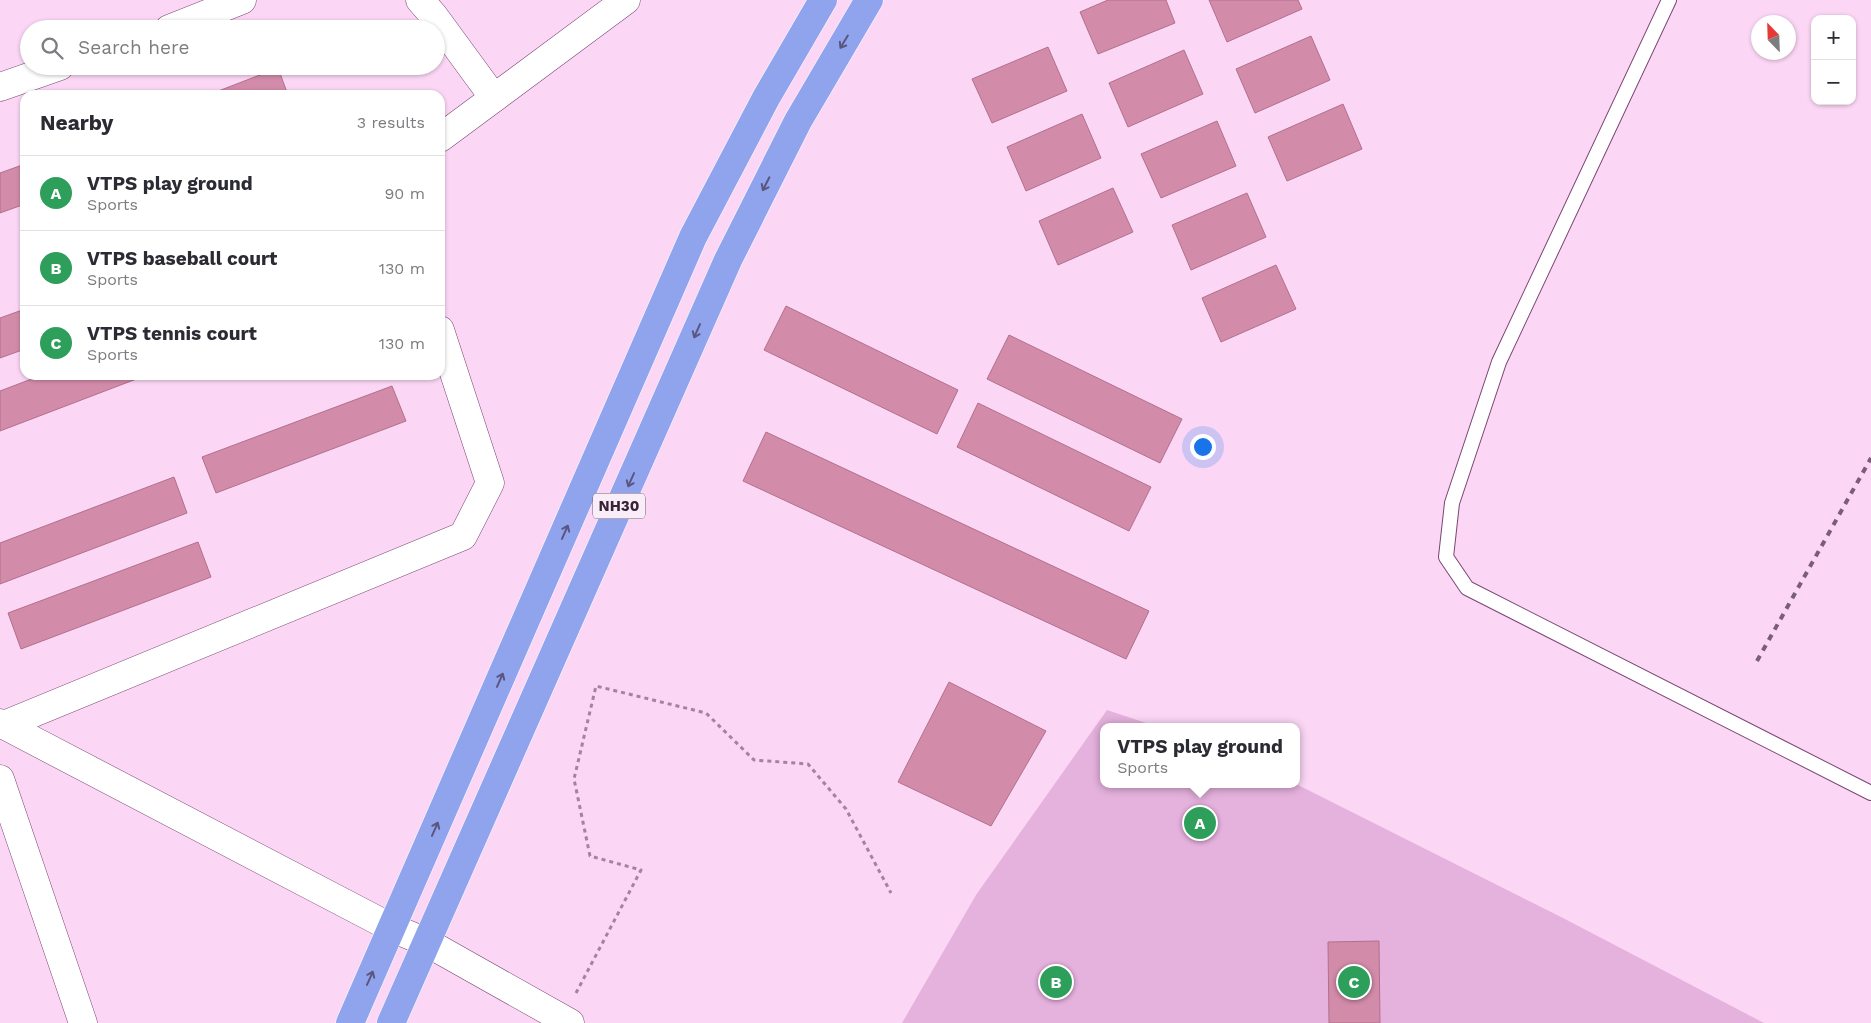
<!DOCTYPE html>
<html lang="en">
<head>
<meta charset="utf-8">
<style>
  :root { --surface:#fff; --page:#f2f2f3; --text:#2b2b33; --muted:#7c7c81; --line:#e1e1e2; --accent:#b45309 }
  body { margin:0; font-family:"Work Sans",sans-serif; background:var(--page); color:var(--text) }
  .controls { position:absolute; right:15px; top:15px; display:grid; overflow:hidden; border-radius:10px; box-shadow:0 1px 4px #0004 }
  .controls button { width:45px; height:45px; display:grid; place-items:center; padding:0; border:0; border-bottom:1px solid var(--line); background:var(--surface); color:var(--text); font:25px sans-serif }
  .compass { position:absolute; left:1751px; top:15px; width:45px; height:45px; border-radius:50%; background:var(--surface); box-shadow:0 1px 4px #0004; rotate:337deg }
  .you { position:absolute; left:1202px; top:446px; width:18px; height:18px; margin:-12px; border:4px solid #fff; border-radius:50%; background:#1a73e8; box-shadow:0 0 0 8px #1a73e833 }
  .badge { display:grid; place-items:center; width:32px; height:32px; border-radius:50%; background:var(--accent); color:#fff; font-size:16px; font-weight:700 }
  .pin { position:absolute; translate:-50% -50%; border:2px solid #fff; box-shadow:0 1px 5px #0006 }
  .popup { position:absolute; left:1100px; top:723px; width:200px; height:65px; box-sizing:border-box; display:grid; place-content:center; border-radius:10px; background:var(--surface); filter:drop-shadow(0 1px 4px #0005); font-size:16px; white-space:nowrap; color:var(--muted) }
  .popup b { font-size:19px; color:var(--text) }
  .popup::after { content:''; position:absolute; left:50%; top:100%; margin-left:-10px; border:10px solid transparent; border-top-color:var(--surface) }
  .list { margin:0; padding:0; list-style:none }
  h2 { display:flex; justify-content:space-between; align-items:center; height:65px; margin:0; padding:0 20px; font-size:21px }
  h2 small { font-size:16px; font-weight:400; color:var(--muted) }
  .list li { display:grid; grid-template-columns:32px 1fr auto; gap:15px; align-items:center; box-sizing:border-box; height:75px; padding:0 20px; border-top:1px solid var(--line) }
  .list b { display:block; font-size:19px; white-space:nowrap }
  .list p { margin:0; font-size:16px; white-space:nowrap; color:var(--muted) }
  .list em { font-size:16px; font-style:normal; color:var(--muted) }
  .icon { flex:none; width:28px; height:28px; fill:none; stroke:currentColor; stroke-width:2; stroke-linecap:round; stroke-linejoin:round }
  .map { position:relative; flex:none; width:1871px; height:1023px; overflow:hidden }
  .search { position:absolute; background:var(--surface); box-shadow:0 1px 4px #0004; left:20px; top:20px; width:425px; height:55px; display:flex; align-items:center; gap:12px; box-sizing:border-box; padding:0 18px; border-radius:28px; color:var(--muted); font-size:19px }
  .panel { position:absolute; background:var(--surface); box-shadow:0 1px 4px #0004; left:20px; top:90px; width:425px; height:290px; border-radius:15px }
  .map>svg:first-child { display:block }
  .green { fill:#e5b1dd }
  .building { fill:#d28caa; stroke:#b26f8d }
  .lines { fill:none; stroke-linecap:round; stroke-linejoin:round }
  .lane-casing { stroke:#7a4773; stroke-width:16 }
  .street-casing { stroke:#7a4773; stroke-width:29 }
  .secondary-casing { stroke:#7a4773; stroke-width:29 }
  .highway-casing { stroke:#fff; stroke-width:29 }
  .path { stroke:#a2849d; stroke-width:3; stroke-dasharray:4 4; stroke-linecap:butt }
  .lane { stroke:#fff; stroke-width:14 }
  .street { stroke:#fff; stroke-width:28 }
  .secondary { stroke:#fff; stroke-width:28 }
  .highway { stroke:#90a4ee; stroke-width:28 }
  .rail { stroke:#795e75; stroke-width:4; stroke-dasharray:6 6; stroke-linecap:butt }
  .oneway { stroke:#5b567f }
  .labels { text-anchor:middle; stroke-width:4; stroke-linejoin:round; paint-order:stroke }
  .shield { fill:#f9edf7; stroke:#725f6f; stroke-width:1 }
  .shield-label { font-size:15px; font-weight:bold; fill:#382235 }
</style>
</head>
<body>
<div class="map">
<svg width="1871" height="1023" viewBox="0 0 1871 1023">
  <rect width="100%" height="100%" fill="#fbd7f5"/>
  <polygon class="green" points="1107,710 1158,727 1104,727 1104,784 1296,784 1563,918 1764,1023 902,1023 976,895"/>
  <g class="building">
    <polygon points="1108,0 1166,0 1175,23 1098,54 1080,12"/>
    <polygon points="1209,0 1298,0 1302,9 1227,42"/>
    <polygon points="1311,36 1330,80 1255,113 1236,69"/>
    <polygon points="1048,47 1067,91 992,123 972,79"/>
    <polygon points="1184,50 1203,94 1128,127 1109,83"/>
    <polygon points="278,68 288,95 208,95"/>
    <polygon points="1343,104 1362,149 1287,181 1268,137"/>
    <polygon points="1082,114 1101,158 1026,191 1007,147"/>
    <polygon points="1217,121 1236,166 1161,198 1141,154"/>
    <polygon points="25,164 25,204 0,213 0,173"/>
    <polygon points="1113,188 1133,232 1058,265 1039,221"/>
    <polygon points="1247,193 1266,237 1191,270 1172,225"/>
    <polygon points="1276,265 1296,309 1221,342 1202,298"/>
    <polygon points="786,306 958,390 937,434 764,350"/>
    <polygon points="25,309 25,349 0,358 0,318"/>
    <polygon points="1009,335 1182,419 1160,463 987,379"/>
    <polygon points="42,375 138,375 139,378 0,431 0,391"/>
    <polygon points="392,386 406,421 216,493 202,457"/>
    <polygon points="978,403 1151,487 1129,531 957,447"/>
    <polygon points="766,432 1149,611 1126,659 743,481"/>
    <polygon points="174,477 187,513 0,584 0,543"/>
    <polygon points="198,542 211,577 21,649 8,613"/>
    <polygon points="949,682 1046,731 991,826 898,782"/>
    <polygon points="1379,941 1380,1023 1329,1023 1328,942"/>
  </g>
  <g class="lines">
    <defs>
      <polyline id="lane" points="1669,0 1499,362 1452,503 1446,557 1467,588 1871,793"/>
      <g id="street">
        <polyline points="420,0 434,16 494,98 440,138"/>
        <polyline points="169,29 242,0"/>
        <polyline points="0,87 60,66"/>
        <polyline points="494,98 626,0"/>
        <polyline points="0,723 392,928 426,942"/>
        <polyline points="4,725 463,536 490,483 440,330"/>
        <polyline points="0,779 83,1023"/>
      </g>
      <polyline id="secondary" points="426,942 570,1023"/>
      <g id="highway">
        <polyline points="350,1023 693,237 766,98 823,0"/>
        <polyline points="391,1023 728,260 798,121 869,0"/>
      </g>
    </defs>
    <use href="#lane" class="lane-casing"/>
    <use href="#street" class="street-casing"/>
    <use href="#secondary" class="secondary-casing"/>
    <use href="#highway" class="highway-casing"/>
    <polyline class="path" points="576,993 641,870 590,856 574,779 596,686 706,713 754,760 808,764 846,809 891,893"/>
    <use href="#lane" class="lane"/>
    <use href="#street" class="street"/>
    <use href="#secondary" class="secondary"/>
    <use href="#highway" class="highway"/>
    <polyline class="rail" points="1757,661 1871,458"/>
  </g>
  <defs><path id="oneway-shaft" d="M-6 0H5M1.5-3L5.5 0L1.5 3" fill="none" stroke-width="1.6" stroke-linecap="round" stroke-linejoin="round" transform="scale(1.25)"/></defs>
  <g class="oneway">
    <use href="#oneway-shaft" transform="translate(844 42) rotate(121)"/>
    <use href="#oneway-shaft" transform="translate(766 184) rotate(117)"/>
    <use href="#oneway-shaft" transform="translate(697 331) rotate(114)"/>
    <use href="#oneway-shaft" transform="translate(631 480) rotate(114)"/>
    <use href="#oneway-shaft" transform="translate(565 532) rotate(-66)"/>
    <use href="#oneway-shaft" transform="translate(500 680) rotate(-66)"/>
    <use href="#oneway-shaft" transform="translate(435 829) rotate(-66)"/>
    <use href="#oneway-shaft" transform="translate(370 978) rotate(-66)"/>
  </g>
  <g class="labels">
    <rect class="shield" x="593" y="493.5" width="52" height="25" rx="4"/>
    <g class="shield-label">
      <text x="619" y="511">NH30</text>
    </g>
  </g>
</svg>
<div class="controls">
<button>+</button>
<button>−</button>
</div>
<svg class="compass" viewBox="-18 -18 36 36"><path d="M0-13l5 13h-10z" fill="#e53935"/><path d="M0 13l5-13h-10z" fill="#7c7c81"/></svg>
<div class="you"></div>
<div class="pin badge" style="left:1200px;top:823px;background:#2e9e5b">A</div>
<div class="popup"><b>VTPS play ground</b>Sports</div>
<div class="pin badge" style="left:1056px;top:982px;background:#2e9e5b">B</div>
<div class="pin badge" style="left:1354px;top:982px;background:#2e9e5b">C</div>
<div class="search"><svg class="icon" aria-label="search" viewBox="0 0 24 24"><circle cx="10" cy="10" r="6"/><path d="M15 15l6 6"/></svg>Search here</div>
<section class="panel">
<h2>Nearby<small>3 results</small></h2>
<ul class="list">
<li><span class="badge" style="background:#2e9e5b">A</span><div><b>VTPS play ground</b><p>Sports</p></div><em>90 m</em></li>
<li><span class="badge" style="background:#2e9e5b">B</span><div><b>VTPS baseball court</b><p>Sports</p></div><em>130 m</em></li>
<li><span class="badge" style="background:#2e9e5b">C</span><div><b>VTPS tennis court</b><p>Sports</p></div><em>130 m</em></li>
</ul>
</section>
</div>
</body>
</html>
